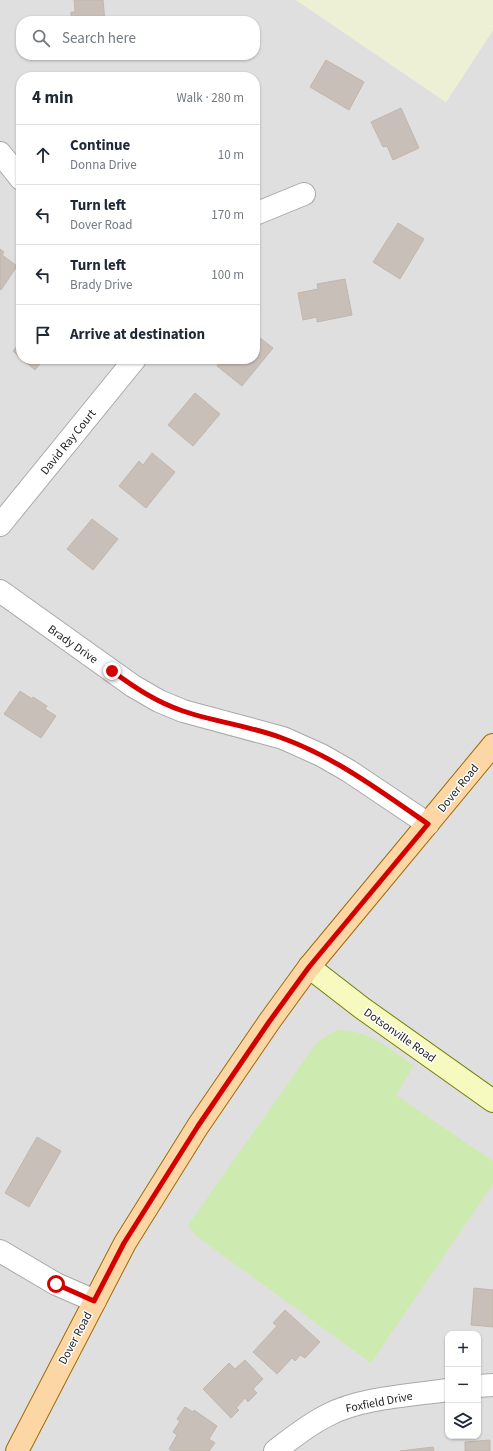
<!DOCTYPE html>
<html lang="en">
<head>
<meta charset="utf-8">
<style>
  :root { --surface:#fff; --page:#f2f2f3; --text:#1f2937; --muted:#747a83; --line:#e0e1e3 }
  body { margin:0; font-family:"Source Sans 3",sans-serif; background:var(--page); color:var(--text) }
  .controls { position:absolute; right:12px; bottom:12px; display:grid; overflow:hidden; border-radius:8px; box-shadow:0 1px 3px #0004 }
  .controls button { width:36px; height:36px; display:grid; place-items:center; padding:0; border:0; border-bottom:1px solid var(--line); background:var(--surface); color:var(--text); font:20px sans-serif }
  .stop { position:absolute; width:12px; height:12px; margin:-9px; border:3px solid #d40000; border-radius:50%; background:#fff }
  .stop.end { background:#d40000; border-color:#fff; box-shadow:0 1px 4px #0008 }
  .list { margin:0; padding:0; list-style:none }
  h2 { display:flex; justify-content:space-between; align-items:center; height:52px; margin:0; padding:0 16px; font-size:17px }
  h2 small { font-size:13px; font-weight:400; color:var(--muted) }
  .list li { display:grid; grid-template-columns:26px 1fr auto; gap:12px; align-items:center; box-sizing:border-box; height:60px; padding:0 16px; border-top:1px solid var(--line) }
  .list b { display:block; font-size:15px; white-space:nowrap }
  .list p { margin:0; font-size:13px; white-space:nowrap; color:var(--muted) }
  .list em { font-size:13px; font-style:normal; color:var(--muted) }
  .icon { flex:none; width:22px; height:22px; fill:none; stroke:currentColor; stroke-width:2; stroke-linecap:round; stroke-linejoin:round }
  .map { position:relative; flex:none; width:493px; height:1451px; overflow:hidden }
  .search { position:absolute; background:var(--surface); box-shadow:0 1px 3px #0004; left:16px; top:16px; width:244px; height:44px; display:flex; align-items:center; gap:10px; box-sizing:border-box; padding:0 14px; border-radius:16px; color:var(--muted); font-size:15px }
  .panel { position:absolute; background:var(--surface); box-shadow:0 1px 3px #0004; left:16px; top:72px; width:244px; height:292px; border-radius:16px }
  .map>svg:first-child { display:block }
  .residential { fill:#e0dfdf; fill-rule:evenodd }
  .farmland { fill:#eef0d5 }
  .grass { fill:#cdebb0 }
  .building { fill:#c7bfb8; stroke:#c4b6ab }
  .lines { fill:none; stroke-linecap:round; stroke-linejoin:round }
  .minor-casing { stroke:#a9a9a9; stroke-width:24 }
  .secondary-casing { stroke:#707d05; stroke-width:24 }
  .primary-casing { stroke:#a06b00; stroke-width:24 }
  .minor { stroke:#fff; stroke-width:22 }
  .secondary { stroke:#f7fabf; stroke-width:22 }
  .primary { stroke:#fcd6a4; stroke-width:22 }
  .route { stroke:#d40000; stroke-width:5 }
  .labels { text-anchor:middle; stroke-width:3; stroke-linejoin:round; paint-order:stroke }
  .street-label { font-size:12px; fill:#222; stroke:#fff }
</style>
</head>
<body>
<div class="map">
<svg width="493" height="1451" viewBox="0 0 493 1451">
  <rect width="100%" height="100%" fill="#f2efe9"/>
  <path class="residential" d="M0,0H296L446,102L493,30V1451H0ZM21,21H255V55H21ZM21,77H255V359H21ZM448,1334H478V1436H448Z"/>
  <polygon class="farmland" points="296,0 493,0 493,30 446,102"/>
  <path class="grass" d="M337,1030C367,1029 391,1049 414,1066L396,1095L493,1161V1184L371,1363L195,1235L188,1225L315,1045L323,1038Z"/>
  <g class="building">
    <polygon points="74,0 103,0 105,21 71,21 71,12 75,12"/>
    <polygon points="326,60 364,82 349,110 310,87"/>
    <polygon points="401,108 419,148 393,160 387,146 383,147 371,122"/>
    <polygon points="398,223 424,239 400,279 373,262"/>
    <polygon points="0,249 4,252 2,255 17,266 1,290 0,289"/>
    <polygon points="345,279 352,315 317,322 317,317 303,320 298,293 318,289 317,284"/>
    <polygon points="255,334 273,348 242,386 217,366 222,359 255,359"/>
    <polygon points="21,341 21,358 13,351"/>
    <polygon points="22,359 44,359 35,370"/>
    <polygon points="195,393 220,414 193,446 168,425"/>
    <polygon points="152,453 175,472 146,508 119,486 139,461 143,465"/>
    <polygon points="92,519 118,539 93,570 67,549"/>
    <polygon points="20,691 32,699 33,697 47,706 45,709 56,716 41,738 4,714"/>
    <polygon points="37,1137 61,1151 29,1207 5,1193"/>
    <polygon points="474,1288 493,1290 493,1327 471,1325"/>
    <polygon points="285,1310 320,1342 305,1358 300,1355 295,1361 292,1358 277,1374 253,1352 277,1326 273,1323"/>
    <polygon points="245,1360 263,1379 253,1389 257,1393 248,1402 245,1398 236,1408 239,1410 231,1418 203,1389 229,1363 235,1369"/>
    <polygon points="185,1407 193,1412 194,1410 217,1426 209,1439 215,1443 209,1451 172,1451 169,1449 177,1435 173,1432 180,1421 177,1419"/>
    <polygon points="490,1440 490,1451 465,1451 465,1442"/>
    <polygon points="433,1447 434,1451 400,1451"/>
  </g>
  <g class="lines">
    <defs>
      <g id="minor">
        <polyline points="0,153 21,179"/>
        <polyline points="255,214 304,194"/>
        <polyline points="0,525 135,359"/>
        <polyline points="0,591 133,686 159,701 183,711 283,738 321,755 349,771 428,824"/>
        <polyline points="0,1251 56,1284 95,1301"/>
        <polyline points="478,1386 493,1385"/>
        <path d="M275,1451C292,1438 309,1424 328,1415C359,1398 412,1395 448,1390"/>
      </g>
      <polyline id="secondary" points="309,967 362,1008 493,1101"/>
      <polyline id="primary" points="17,1451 125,1243 198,1126 269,1022 309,967 493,745"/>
    </defs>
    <use href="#minor" class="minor-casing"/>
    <use href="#secondary" class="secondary-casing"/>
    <use href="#primary" class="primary-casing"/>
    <use href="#minor" class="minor"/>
    <use href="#secondary" class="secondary"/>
    <use href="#primary" class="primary"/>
  </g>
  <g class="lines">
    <path class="route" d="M56,1284L94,1301L124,1243L198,1126L269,1022L309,967L428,824C382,792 335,757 282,738C250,726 215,722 183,711C156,702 134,687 112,671"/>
  </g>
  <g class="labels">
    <g class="street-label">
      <text transform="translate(68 442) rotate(-51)" y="4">David Ray Court</text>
      <text transform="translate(73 644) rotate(35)" y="4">Brady Drive</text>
      <text transform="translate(458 788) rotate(-51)" y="4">Dover Road</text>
      <text transform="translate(400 1035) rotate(35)" y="4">Dotsonville Road</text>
      <text transform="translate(75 1338) rotate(-62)" y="4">Dover Road</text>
      <text transform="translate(379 1402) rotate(-11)" y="4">Foxfield Drive</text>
    </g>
  </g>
</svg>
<div class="controls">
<button>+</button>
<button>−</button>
<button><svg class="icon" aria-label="layers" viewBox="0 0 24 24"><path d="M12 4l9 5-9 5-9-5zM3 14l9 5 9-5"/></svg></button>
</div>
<div class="stop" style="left:56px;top:1284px"></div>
<div class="stop end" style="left:112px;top:671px"></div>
<div class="search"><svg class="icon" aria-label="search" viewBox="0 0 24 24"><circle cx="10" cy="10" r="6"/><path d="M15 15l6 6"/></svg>Search here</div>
<section class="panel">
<h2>4 min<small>Walk · 280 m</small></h2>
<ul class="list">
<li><svg class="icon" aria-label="ahead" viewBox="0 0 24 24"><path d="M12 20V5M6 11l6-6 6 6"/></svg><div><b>Continue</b><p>Donna Drive</p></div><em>10 m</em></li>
<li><svg class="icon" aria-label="left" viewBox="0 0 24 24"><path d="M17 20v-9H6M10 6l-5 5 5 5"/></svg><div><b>Turn left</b><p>Dover Road</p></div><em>170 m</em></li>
<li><svg class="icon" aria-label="left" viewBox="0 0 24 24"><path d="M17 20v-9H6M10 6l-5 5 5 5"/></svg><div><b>Turn left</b><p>Brady Drive</p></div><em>100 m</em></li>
<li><svg class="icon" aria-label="arrive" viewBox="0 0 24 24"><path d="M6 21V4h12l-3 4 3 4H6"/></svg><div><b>Arrive at destination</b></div></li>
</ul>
</section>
</div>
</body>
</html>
